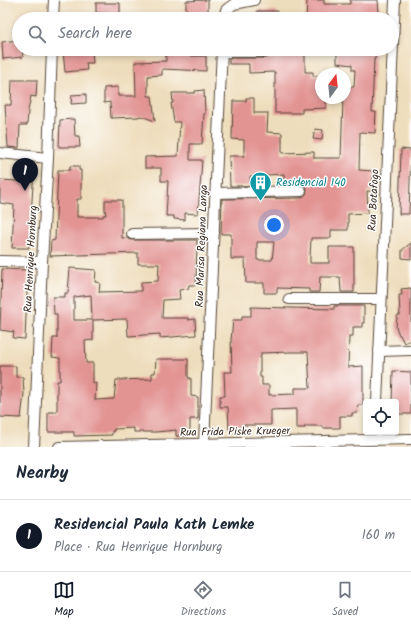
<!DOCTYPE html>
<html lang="en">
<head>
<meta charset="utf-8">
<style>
  :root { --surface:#fff; --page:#f6f6f7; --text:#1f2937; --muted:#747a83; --line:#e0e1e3; --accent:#111827 }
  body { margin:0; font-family:Kalam,sans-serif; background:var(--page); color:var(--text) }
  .controls { position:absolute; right:12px; bottom:12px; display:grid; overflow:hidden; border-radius:4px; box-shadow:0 2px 6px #0003 }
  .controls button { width:36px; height:36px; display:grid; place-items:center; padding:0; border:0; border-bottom:1px solid var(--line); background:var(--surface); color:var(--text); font:20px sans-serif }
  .compass { position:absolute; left:315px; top:68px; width:36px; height:36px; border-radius:50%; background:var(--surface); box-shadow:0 2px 6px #0003; rotate:15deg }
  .you { position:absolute; left:274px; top:225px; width:14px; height:14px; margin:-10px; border:3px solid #fff; border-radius:50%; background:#1a73e8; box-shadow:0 0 0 6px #1a73e833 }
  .badge { display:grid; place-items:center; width:26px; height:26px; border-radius:50%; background:var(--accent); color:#fff; font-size:13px; font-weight:700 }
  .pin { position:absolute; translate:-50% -33px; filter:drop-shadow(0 1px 2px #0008) }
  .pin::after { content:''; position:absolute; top:21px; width:14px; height:12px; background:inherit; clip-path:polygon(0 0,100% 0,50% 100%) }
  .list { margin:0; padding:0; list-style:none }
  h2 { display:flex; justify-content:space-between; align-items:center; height:52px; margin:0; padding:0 16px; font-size:17px }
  h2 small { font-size:13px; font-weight:400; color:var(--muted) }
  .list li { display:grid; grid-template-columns:26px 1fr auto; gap:12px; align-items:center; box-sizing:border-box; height:72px; padding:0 16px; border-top:1px solid var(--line) }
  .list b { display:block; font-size:15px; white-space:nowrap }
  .list p { margin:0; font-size:13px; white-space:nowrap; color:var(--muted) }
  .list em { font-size:13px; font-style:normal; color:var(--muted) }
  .icon { flex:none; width:22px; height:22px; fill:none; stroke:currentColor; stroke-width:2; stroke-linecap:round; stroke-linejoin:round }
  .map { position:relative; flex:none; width:411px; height:447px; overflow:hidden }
  .search { position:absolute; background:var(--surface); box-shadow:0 2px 6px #0003; left:12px; right:12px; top:12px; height:44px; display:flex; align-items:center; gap:10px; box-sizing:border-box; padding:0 14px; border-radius:22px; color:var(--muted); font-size:15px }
  .sheet { height:124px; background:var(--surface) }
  nav { display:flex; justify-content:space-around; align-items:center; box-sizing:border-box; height:56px; border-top:1px solid var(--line); background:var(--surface); font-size:11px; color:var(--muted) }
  nav a { display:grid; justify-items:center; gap:2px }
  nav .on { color:var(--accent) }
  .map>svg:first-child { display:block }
  .building { fill:#e29493; fill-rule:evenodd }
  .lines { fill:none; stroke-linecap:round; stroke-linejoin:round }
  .minor-casing { stroke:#564536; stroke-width:12 }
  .minor { stroke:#fff; stroke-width:10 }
  .labels { text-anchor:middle; stroke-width:3; stroke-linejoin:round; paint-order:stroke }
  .culture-label { font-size:11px; fill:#0d838f; stroke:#fff; text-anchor:start }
  .street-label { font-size:11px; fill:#3b2a1e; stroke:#fff }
</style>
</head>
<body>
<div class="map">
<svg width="411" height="447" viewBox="0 0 411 447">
  <rect width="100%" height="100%" fill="#fff"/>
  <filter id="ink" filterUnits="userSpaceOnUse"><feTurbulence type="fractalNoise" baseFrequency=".025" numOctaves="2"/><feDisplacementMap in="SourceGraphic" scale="8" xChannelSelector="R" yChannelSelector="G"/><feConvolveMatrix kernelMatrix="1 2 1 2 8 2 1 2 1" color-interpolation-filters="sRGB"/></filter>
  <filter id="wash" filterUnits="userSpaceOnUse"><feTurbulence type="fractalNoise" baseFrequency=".012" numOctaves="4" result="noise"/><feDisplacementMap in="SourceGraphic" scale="16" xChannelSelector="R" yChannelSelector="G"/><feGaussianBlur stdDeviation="0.9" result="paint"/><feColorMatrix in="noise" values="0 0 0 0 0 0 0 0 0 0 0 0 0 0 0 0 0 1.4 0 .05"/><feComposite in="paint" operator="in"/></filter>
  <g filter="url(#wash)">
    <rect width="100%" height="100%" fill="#eeddbc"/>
    <g id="blocks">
      <g class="building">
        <polygon points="208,0 208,18 186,18 186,1"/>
        <polygon points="307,0 324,0 324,4 350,4 350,0 378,0 379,14 370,14 369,19 306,19"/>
        <polygon points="96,3 120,3 120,17 108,18 108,13 96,13"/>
        <rect x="257" y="11" width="20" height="8"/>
        <polygon points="19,40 19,49 22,49 23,57 3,59 2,42"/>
        <polygon points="84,49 85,50 92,50 93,63 86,63 87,70 65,72 63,51"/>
        <polygon points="179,49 191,49 191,56 206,56 206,71 162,69 162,75 148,76 148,96 152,96 155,121 141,116 138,117 111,118 110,102 104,103 104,88 118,87 118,96 136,96 135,62 166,61 166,53 179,54"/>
        <polygon points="305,49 305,72 313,72 313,76 321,76 321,98 326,98 326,108 302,109 302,113 275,113 275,72 249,73 249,64 229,64 229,58 266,58 272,55 290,55 290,50"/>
        <path d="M337,49H376L375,59H374L372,112H376L375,133L360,132L359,170L373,171L372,191H367L368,213L348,214V230H331V238H311L310,257V263H329V247H354V292H341L340,277H320L319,292H309V289L277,288V293H264V283H246L245,259H231V234H221L222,199L301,198L306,194L307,190L306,187L301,185H284V174L250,176V186H230L229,156H244V140L232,139L233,101H246V98H254V113H268L267,132L282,133V153L314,152V158H341L343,98H345V87H354L355,70H352V65L337,63ZM257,242H274L272,260H257Z"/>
        <polygon points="12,80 37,80 36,97 31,96 28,111 27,125 20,125 19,148 8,147 5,105 11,105"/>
        <polygon points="204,90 205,114 204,114 202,144 190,144 190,160 202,160 198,214 185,213 185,220 174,219 174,216 166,216 168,181 161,181 161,168 145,168 145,157 178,156 180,122 174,122 171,103 173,103 172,93 195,93 195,91"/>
        <polygon points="86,94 86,103 71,104 72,95"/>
        <polygon points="74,119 75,136 79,136 80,147 59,147 60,120"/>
        <polygon points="315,129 323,130 322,140 313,139"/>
        <polygon points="401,149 411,150 409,214 399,214"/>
        <path d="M70,166H79V170H81V199H77V217H103V215H106L105,210V200H122V238H127L132,240H197L196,285H189L188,289L179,290L180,299L163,300L162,318H188V320L195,319L196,335L160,338V334L128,336L127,319L93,320V340L85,341L86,363H93V383H96L95,400L114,399L116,380L152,379V373H155L156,359H188V378H191V396L198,397V419H190V436H176V430L156,432H134V428L114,429V431H112V435L74,436V432H48V412H57V381H60V358L52,357L53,338H57V314H54L53,297H65V293H68L70,268L96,270L95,282L100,283L99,292L141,291V282L158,281L159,264H138V253L50,256L51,241L55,240L58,170H70ZM91,295L92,320H74V297Z"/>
        <polygon points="18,168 34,169 29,248 12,248 14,205 0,203 0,180 17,181"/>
        <polygon points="411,243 411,259 402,258 402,250"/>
        <polygon points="2,269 28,270 25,339 13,338 14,332 0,330"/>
        <polygon points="411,288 411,340 404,343 400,335 399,335 396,327 397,317 398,315 400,315 399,295 402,295 401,289"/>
        <path d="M334,306H364V323H362V327H353V336H349L348,367L363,366V405H358L357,413H352V416H340V428H323V426H305V428H296V409L271,410V425H241V429H229L228,407H220V396H225L224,372H232L231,340L233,320H242V316H251V307L334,309ZM290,352H308L310,388H295V394L269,395V385H262V377H260V357H261V353Z"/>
        <polygon points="0,366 16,366 16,377 23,377 24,394 21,418 0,417"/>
        <polygon points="393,371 411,372 411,414 396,414 396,402 392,402"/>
      </g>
    </g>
  </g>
  <g filter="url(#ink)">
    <use href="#blocks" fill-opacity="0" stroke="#564536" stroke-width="1"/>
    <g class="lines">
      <defs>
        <g id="minor">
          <polyline points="53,19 54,0"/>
          <polyline points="224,19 226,10 234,4 254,0"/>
          <polyline points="222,52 266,52"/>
          <polyline points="0,153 48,158"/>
          <polyline points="215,193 301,191"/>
          <polyline points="132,234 214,233"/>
          <polyline points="0,261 42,262"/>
          <polyline points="289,299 381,299"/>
          <polyline points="379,351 411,350"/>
          <polyline points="377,402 395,0"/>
          <polyline points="204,443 222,49"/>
          <polyline points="34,447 42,262 48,158 52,49"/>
          <polyline points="59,447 411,439"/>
        </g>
      </defs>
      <use href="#minor" class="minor-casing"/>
      <use href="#minor" class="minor"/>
    </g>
  </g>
  <defs>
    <symbol id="building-pin" viewBox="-11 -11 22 30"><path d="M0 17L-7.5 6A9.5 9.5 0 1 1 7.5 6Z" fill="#0f9aa8" stroke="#fff"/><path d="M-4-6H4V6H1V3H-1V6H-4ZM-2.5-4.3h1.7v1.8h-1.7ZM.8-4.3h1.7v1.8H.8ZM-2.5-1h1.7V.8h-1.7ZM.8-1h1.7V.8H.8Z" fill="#fff"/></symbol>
  </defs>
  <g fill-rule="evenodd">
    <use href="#building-pin" x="248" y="170" width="25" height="34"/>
  </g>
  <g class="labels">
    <g class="culture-label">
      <text x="276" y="186">Residencial 140</text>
    </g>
    <g class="street-label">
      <text transform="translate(373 200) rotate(-87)" y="4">Rua Botafogo</text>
      <text transform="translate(201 246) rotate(-88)" y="4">Rua Marisa Regiana Langa</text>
      <text transform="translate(30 259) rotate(-87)" y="4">Rua Henrique Hornburg</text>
      <text transform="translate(235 431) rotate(-1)" y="4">Rua Frida Piske Krueger</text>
    </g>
  </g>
</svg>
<div class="controls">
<button><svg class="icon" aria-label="locate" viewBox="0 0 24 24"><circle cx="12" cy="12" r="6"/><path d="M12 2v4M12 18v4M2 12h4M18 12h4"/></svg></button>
</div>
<svg class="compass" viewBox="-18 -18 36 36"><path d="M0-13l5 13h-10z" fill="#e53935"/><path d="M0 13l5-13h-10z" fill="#747a83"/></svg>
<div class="you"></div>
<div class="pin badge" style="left:25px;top:191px">1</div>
<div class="search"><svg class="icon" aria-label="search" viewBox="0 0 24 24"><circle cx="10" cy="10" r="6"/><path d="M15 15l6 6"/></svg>Search here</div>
</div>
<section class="sheet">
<h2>Nearby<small></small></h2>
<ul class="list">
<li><span class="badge">1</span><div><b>Residencial Paula Kath Lemke</b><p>Place · Rua Henrique Hornburg</p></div><em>160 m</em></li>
</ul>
</section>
<nav>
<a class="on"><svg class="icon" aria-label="map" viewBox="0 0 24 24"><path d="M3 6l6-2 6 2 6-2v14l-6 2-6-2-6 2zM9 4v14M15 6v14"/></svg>Map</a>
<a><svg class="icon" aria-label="directions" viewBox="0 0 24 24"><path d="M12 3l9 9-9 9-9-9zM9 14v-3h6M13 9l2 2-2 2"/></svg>Directions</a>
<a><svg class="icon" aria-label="saved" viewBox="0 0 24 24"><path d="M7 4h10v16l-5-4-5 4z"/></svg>Saved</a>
</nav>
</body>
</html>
